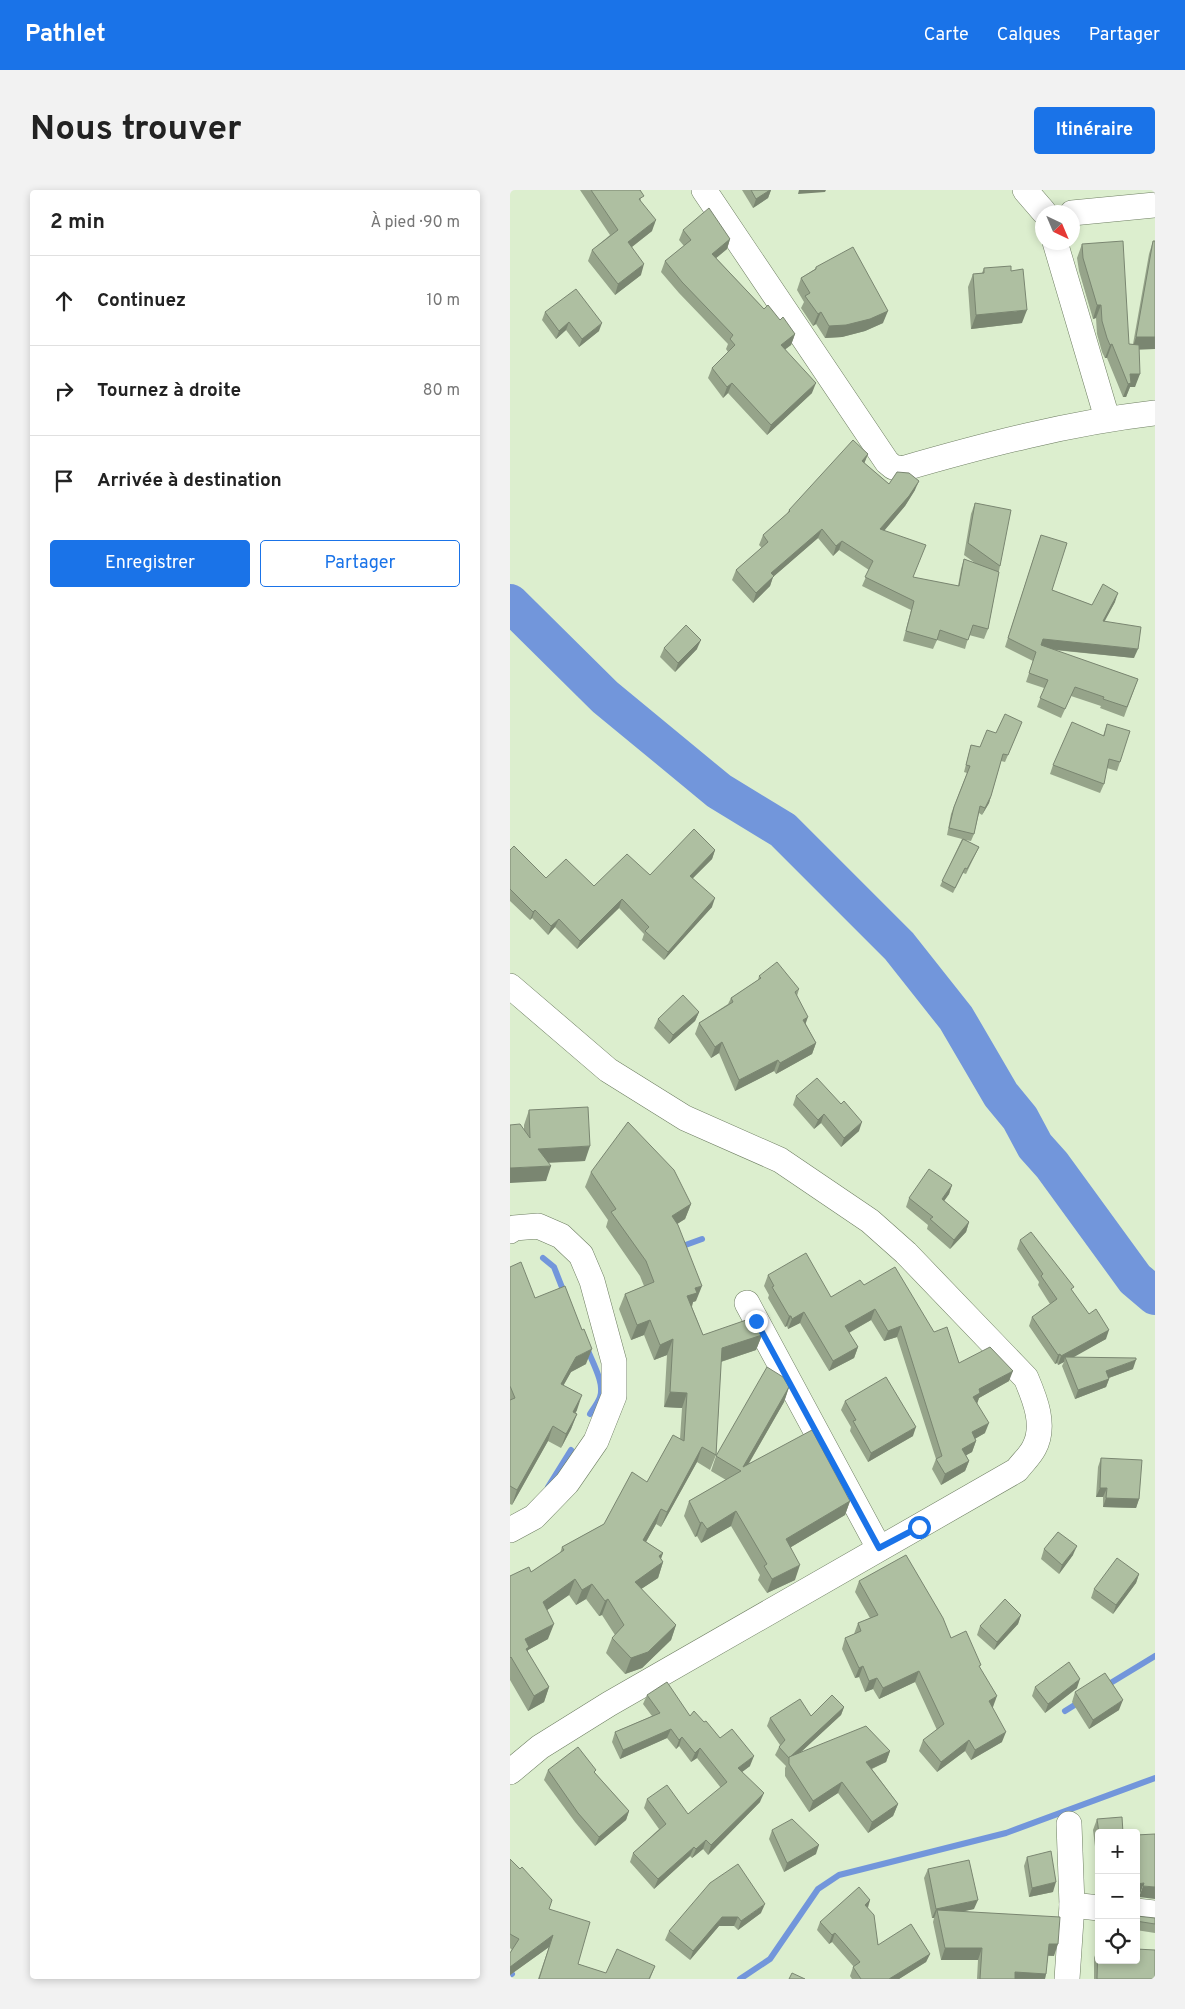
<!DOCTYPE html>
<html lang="fr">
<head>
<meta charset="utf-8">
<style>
  :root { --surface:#fff; --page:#f2f2f2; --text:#222; --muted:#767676; --line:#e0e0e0; --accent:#1a73e8 }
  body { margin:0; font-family:Overpass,sans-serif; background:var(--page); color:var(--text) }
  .controls { position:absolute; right:15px; bottom:15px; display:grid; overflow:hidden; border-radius:5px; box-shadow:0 2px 8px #0003 }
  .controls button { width:45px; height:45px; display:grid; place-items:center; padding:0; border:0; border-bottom:1px solid var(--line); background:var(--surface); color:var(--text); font:25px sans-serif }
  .compass { position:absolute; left:525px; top:15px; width:45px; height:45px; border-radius:50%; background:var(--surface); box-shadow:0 2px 8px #0003; rotate:136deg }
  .stop { position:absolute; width:15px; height:15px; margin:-11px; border:4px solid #1a73e8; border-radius:50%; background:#fff }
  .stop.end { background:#1a73e8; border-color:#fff; box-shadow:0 1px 5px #0008 }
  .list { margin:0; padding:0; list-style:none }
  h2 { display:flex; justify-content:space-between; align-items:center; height:65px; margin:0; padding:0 20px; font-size:21px }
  h2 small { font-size:16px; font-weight:400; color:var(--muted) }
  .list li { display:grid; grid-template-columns:32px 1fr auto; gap:15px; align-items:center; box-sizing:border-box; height:90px; padding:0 20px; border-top:1px solid var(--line) }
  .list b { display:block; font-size:19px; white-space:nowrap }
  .list em { font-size:16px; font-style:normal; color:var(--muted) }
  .actions { display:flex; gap:10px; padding:15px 20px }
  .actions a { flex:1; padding:11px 0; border:1px solid var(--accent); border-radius:5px; text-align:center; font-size:18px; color:var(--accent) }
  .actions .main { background:var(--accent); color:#fff }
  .icon { flex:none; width:28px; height:28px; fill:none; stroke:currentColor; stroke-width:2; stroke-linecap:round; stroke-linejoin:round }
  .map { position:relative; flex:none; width:645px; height:1789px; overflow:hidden; border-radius:5px }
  header { display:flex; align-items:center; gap:30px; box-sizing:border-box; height:70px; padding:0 25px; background:var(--accent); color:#fff }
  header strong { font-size:24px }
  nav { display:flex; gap:28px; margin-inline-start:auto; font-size:18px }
  .intro { display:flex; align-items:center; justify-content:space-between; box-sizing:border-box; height:120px; padding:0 30px }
  h1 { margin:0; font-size:35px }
  .button { padding:12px 22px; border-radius:5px; background:var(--accent); color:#fff; font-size:18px; font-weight:700 }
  main { display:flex; gap:30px; padding:0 30px }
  aside { flex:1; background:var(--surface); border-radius:5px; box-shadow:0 2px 8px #0003 }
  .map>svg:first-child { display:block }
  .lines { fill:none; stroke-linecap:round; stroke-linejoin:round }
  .stream { stroke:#7296db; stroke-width:6 }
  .river { stroke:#7296db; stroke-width:38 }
  .minor-casing { stroke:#6e7e62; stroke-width:26 }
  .minor { stroke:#fff; stroke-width:25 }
  .wall { fill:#96a48a }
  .shaded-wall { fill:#7a8671 }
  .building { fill:#aebfa1; stroke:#7a8671 }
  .route { stroke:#1a73e8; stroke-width:6 }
</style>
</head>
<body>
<header>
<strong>Pathlet</strong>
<nav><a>Carte</a><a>Calques</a><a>Partager</a></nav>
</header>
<div class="intro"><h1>Nous trouver</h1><a class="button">Itinéraire</a></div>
<main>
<aside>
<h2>2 min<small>À pied · 90 m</small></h2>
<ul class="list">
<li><svg class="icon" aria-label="ahead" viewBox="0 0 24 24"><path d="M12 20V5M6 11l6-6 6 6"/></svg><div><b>Continuez</b></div><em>10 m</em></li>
<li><svg class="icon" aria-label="right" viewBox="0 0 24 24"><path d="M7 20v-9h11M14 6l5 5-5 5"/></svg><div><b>Tournez à droite</b></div><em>80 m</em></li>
<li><svg class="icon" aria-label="arrive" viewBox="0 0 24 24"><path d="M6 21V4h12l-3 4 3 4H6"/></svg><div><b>Arrivée à destination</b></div></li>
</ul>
<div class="actions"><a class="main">Enregistrer</a><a>Partager</a></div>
</aside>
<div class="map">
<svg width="645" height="1789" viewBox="0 0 645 1789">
  <rect width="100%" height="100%" fill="#dceece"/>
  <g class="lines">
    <g class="stream">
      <polyline points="170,1057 192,1049"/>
      <polyline points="33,1068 44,1077 55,1105"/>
      <path d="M77,1158C82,1172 95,1193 90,1207C88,1213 83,1219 80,1224"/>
      <polyline points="38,1297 61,1260"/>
      <polyline points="594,1497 645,1466"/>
      <polyline points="555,1521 571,1511"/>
      <polyline points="0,1782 2,1784"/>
      <polyline points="230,1789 260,1769 308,1699 329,1685 496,1643 645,1588"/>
    </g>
    <polyline class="river" points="0,413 95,507 209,601 273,640 389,756 446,828 491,905 510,928 525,956 542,975 625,1089 645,1106"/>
    <defs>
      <g id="minor">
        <path d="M194,0L377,272L383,277L392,279C475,255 559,233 645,223"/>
        <polyline points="515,0 534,22"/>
        <polyline points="562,23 645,15"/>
        <polyline points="545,52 597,228"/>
        <path d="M0,796L98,880L175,928L270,970L360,1031L396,1063L516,1188C525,1209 536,1236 524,1258C520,1266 512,1273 507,1280L99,1514L30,1557L0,1582"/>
        <polyline points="0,1041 4,1038 28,1036 51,1046 71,1065 82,1091 104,1172 104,1206 86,1251 57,1293 24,1327 0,1340"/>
        <polyline points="237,1113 369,1358"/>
        <polyline points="562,1715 589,1718"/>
        <polyline points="626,1721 645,1723"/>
        <polyline points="557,1789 562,1715 559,1634"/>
      </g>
    </defs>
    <use href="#minor" class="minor-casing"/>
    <use href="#minor" class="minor"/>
  </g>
  <g class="wall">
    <polygon points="70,0 130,0 131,12 142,41 122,57 131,85 105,105 78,71 82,60 100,45"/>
    <polygon points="232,0 261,0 258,8 243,18"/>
    <polygon points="173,40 220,49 217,59 206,68 254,119 270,130 285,144 281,155 275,159 302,203 257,245 218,203 213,208 198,188 202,178 218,162 216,159 218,154 169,103 151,82 155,71 174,56 169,50"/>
    <polygon points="643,51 629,159 625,197 620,197 616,207 613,207 597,168 595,168 592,162 587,144 586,128 583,129 569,81 567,68 572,54 619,154 623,154 639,64"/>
    <polygon points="306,77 373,133 355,141 332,147 315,148 306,134 303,136 291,118 294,112 287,100 291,88 305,79"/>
    <polygon points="474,78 512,133 461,139 458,97 463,84 472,83"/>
    <polygon points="35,122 89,141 69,157 56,140 46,149 32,130"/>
    <polygon points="358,264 354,273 379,294 405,300 395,316 374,341 403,388 448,396 451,379 454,369 465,373 454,365 461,324 465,313 490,376 489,381 478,439 474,449 459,445 455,459 427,450 423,459 393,451 401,420 352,396 359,380 329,360 323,366 308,348 263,387 260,396 243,413 222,390 226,380 252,358 249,355 253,345 277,324 279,320"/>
    <polygon points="531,345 542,400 582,415 605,412 594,431 624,468 544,460 628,489 614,527 590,518 591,516 561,506 551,528 527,517 534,498 516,492 523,471 495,457"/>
    <polygon points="154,458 187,459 165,482 150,467"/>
    <polygon points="597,534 610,572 607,581 597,578 594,594 590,603 540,584 543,575 593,546"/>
    <polygon points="509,539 495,572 491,571 479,613 472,625 469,623 464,644 461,651 455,650 469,657 456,684 453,683 443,703 430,696 452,649 437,645 441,624 457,583 454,582 461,555 470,557 486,543"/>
    <polygon points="0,660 36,688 84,696 140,685 205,660 202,669 182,689 202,717 154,770 132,750 134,744 109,718 67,759 45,737 38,745 22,728 20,730 0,711"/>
    <polygon points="249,786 289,799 287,806 296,834 306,853 302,864 266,884 264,881 225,901 209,863 201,868 185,844 189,833 218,814 221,808 248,790"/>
    <polygon points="189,822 185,831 159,854 144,838 148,829"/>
    <polygon points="286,906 349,941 331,957 311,933 304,939 283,915"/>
    <polygon points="19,920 75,971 38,973 36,991 14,940 14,935"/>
    <polygon points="81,982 181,1014 175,1029 167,1034 186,1111 183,1112 182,1117 193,1145 252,1145 246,1160 211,1172 206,1265 200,1280 187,1272 151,1337 146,1334 136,1352 153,1363 151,1369 153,1372 148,1388 131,1399 166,1435 161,1450 132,1478 115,1484 96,1463 102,1448 105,1445 92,1425 89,1426 76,1409 66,1415 59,1405 37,1420 38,1449 18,1460 17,1462 39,1497 34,1512 18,1521 0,1490 0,1386 21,1382 50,1363 52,1357 94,1334 137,1292 170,1249 172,1218 154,1217 157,1165 144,1170 134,1145 121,1150 109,1119 115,1104 134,1096 130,1086 96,1037 98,1030 75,997"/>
    <polygon points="442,995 439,1004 434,1011 459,1032 456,1042 440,1059 417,1039 418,1035 396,1017 399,1008"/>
    <polygon points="510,1050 562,1101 596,1149 562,1167 623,1179 599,1188 599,1189 596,1197 565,1209 552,1176 554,1172 548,1175 547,1173 545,1174 519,1136 522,1127 540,1114 528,1095 529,1092 507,1059"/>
    <polygon points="0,1077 25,1108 76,1174 61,1182 53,1195 67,1220 65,1223 67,1224 61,1239 51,1258 38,1251 2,1315 0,1314"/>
    <polygon points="258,1085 321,1107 354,1095 424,1142 449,1173 499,1191 469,1208 467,1213 475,1243 464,1249 466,1251 462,1262 456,1265 459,1271 455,1281 431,1295 422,1279 426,1269 387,1147 374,1151 361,1130 339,1143 348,1157 344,1168 319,1181 290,1133 278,1139 277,1136 275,1137 258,1108 259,1105 254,1096"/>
    <polygon points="279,1197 274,1212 238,1275 340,1311 335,1325 281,1357 285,1390 257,1403 248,1390 250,1385 221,1336 191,1353 187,1346 185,1347 174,1326 179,1311 216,1290 201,1281 206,1266"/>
    <polygon points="335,1211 403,1246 358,1272 340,1241 341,1237 331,1220"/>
    <polygon points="591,1268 629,1309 626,1318 593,1317 593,1307 586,1307 588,1277"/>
    <polygon points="534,1359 563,1365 549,1384 531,1369"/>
    <polygon points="629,1384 626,1393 603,1424 581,1408 584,1399"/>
    <polygon points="349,1391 441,1448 470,1478 483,1517 482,1518 492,1552 461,1570 455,1561 427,1582 409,1561 413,1550 427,1540 405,1492 369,1509 363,1499 355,1502 349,1487 345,1488 332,1459 335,1448 344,1444 348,1433 360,1428 345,1402"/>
    <polygon points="511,1425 508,1434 484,1460 467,1445 470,1436"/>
    <polygon points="525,1497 567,1498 535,1523 522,1506"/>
    <polygon points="565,1502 609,1520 579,1539 562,1512"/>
    <polygon points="137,1505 180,1526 210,1548 240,1576 232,1582 250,1612 198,1665 193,1659 182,1668 180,1666 144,1699 120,1672 123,1663 149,1639 134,1618 137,1609 178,1624 211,1598 187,1568 181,1572 169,1556 166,1559 157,1548 110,1569 102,1552 105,1542 142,1526 133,1514"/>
    <polygon points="334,1517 331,1525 291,1562 380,1561 376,1572 362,1579 388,1614 383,1626 358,1643 328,1603 299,1622 275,1586 275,1578 276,1576 265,1565 270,1555 257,1536 260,1528 301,1526"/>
    <polygon points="38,1580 85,1583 119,1621 116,1630 85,1656 65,1632 34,1590"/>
    <polygon points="587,1629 589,1643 589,1673 587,1673 583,1640"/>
    <polygon points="262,1640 306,1664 274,1682 259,1649"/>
    <polygon points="517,1667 543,1702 519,1707 514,1676"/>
    <polygon points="0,1669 39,1719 68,1774 96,1783 145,1776 140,1789 28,1789 39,1757 0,1785 0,1763 2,1760 0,1758"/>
    <polygon points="418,1679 464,1719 453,1721 544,1766 538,1766 535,1789 467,1789 468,1770 431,1770 423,1732 424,1728 422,1728 414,1688"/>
    <polygon points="360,1710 358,1718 368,1755 420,1764 416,1772 389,1789 342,1789 340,1786 343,1777 344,1777 322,1752 319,1754 307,1740 310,1732"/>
    <polygon points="251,1723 228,1740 224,1736 209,1736 180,1770 155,1750 159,1741"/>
    <polygon points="627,1726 645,1728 645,1743 626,1740 626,1729"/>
    <polygon points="588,1757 645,1789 584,1789 584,1768"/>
  </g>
  <g class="shaded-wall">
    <polygon points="260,0 261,0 258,8 243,18 246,9"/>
    <polygon points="289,0 316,0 315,2 288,4"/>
    <polygon points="146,30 142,41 114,63 118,52"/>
    <polygon points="220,49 217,59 199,74 202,64"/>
    <polygon points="134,74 131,85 105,105 108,94"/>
    <polygon points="587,115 591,115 586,128 583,129"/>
    <polygon points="517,120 512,133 461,139 466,125"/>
    <polygon points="378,121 373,133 355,141 332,147 315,148 319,136"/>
    <polygon points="311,122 306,134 303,136 308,124"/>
    <polygon points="59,132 56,140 46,149 49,141"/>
    <polygon points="92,133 89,141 69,157 72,149"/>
    <polygon points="285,144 281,155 268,165 271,155"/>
    <polygon points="626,147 645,147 645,159 622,160"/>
    <polygon points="602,154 597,168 595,168 600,155"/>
    <polygon points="620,184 630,184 625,197 620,197 616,207 613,207 618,194"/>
    <polygon points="222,193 218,203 213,208 217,197"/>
    <polygon points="306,193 302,203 257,245 261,235"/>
    <polygon points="358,264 354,274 352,271"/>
    <polygon points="409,291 405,300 395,316 367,349 370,339"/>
    <polygon points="312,339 308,348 263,387 260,396 243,413 246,403 261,383"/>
    <polygon points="332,351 329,360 323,366 326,356"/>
    <polygon points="608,403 605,412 590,440 593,431"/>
    <polygon points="533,449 628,459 624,468 529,458"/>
    <polygon points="191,450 187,459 165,482 168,473"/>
    <polygon points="481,606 479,613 472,625 475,618"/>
    <polygon points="205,660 202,669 176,695 180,686"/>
    <polygon points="205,708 202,717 154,770 158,762"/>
    <polygon points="112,709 109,718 67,759 70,751"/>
    <polygon points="25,720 22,728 20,730 23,722"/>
    <polygon points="49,729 45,737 38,745 41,736"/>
    <polygon points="189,822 185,831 159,854 163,845"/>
    <polygon points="298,827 294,838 293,830"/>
    <polygon points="212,852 209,863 201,868 205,857"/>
    <polygon points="306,853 302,864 266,884 270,873"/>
    <polygon points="268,870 264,881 225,901 229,890"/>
    <polygon points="314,924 311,933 304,939 308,930"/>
    <polygon points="352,932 349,941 331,957 334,948"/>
    <polygon points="80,956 75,971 23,973 28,959"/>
    <polygon points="41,976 36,991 0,993 0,978"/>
    <polygon points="442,995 439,1004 429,1018 432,1009"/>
    <polygon points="181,1014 175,1029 156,1041 162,1026"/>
    <polygon points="459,1032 456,1042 440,1059 444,1050"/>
    <polygon points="192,1096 186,1111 183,1112 181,1118 177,1106 185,1098"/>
    <polygon points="365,1119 361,1130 331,1147 335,1136"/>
    <polygon points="294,1122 290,1133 278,1139 282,1129"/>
    <polygon points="279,1126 281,1126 277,1136 275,1137"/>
    <polygon points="140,1130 134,1145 121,1150 127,1135"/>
    <polygon points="391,1136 387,1147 374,1151 378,1141"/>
    <polygon points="599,1140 596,1149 557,1171 555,1167 554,1172 548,1175 551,1166"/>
    <polygon points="252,1145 246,1160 207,1173 212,1158"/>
    <polygon points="163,1149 157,1165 144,1170 150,1155"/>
    <polygon points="348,1157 344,1168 319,1181 323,1171"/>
    <polygon points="82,1159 76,1174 61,1182 46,1209 51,1194 66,1167"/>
    <polygon points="550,1164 547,1173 545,1174 548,1165"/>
    <polygon points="626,1170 623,1179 593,1190 596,1181"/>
    <polygon points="503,1181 499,1191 469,1208 467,1214 463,1207 469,1199"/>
    <polygon points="599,1189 596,1197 565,1209 568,1200"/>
    <polygon points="279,1197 274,1212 228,1292 233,1277"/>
    <polygon points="160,1202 177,1203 172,1218 154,1217"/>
    <polygon points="72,1205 67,1220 58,1237 63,1222"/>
    <polygon points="67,1224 61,1239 51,1258 56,1244"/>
    <polygon points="479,1233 475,1243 458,1253 462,1242"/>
    <polygon points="43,1236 38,1251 2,1315 7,1300"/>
    <polygon points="406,1237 403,1246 358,1272 361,1263"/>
    <polygon points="466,1251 462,1262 448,1270 452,1259"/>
    <polygon points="192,1257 187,1272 151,1337 157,1322"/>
    <polygon points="459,1271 455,1281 431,1295 435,1284"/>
    <polygon points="590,1298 597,1298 593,1307 586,1307"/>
    <polygon points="596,1308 629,1309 626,1318 593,1317"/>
    <polygon points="340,1311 335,1325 271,1363 276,1349"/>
    <polygon points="151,1319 146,1334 128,1366 133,1350"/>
    <polygon points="226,1321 221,1336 191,1353 197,1339"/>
    <polygon points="192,1332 187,1346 185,1347 190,1333"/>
    <polygon points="567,1356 563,1365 549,1384 552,1375"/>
    <polygon points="153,1363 148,1376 153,1372 148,1388 119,1407 125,1392 149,1366"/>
    <polygon points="290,1375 285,1390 257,1403 262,1389"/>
    <polygon points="629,1384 626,1393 603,1424 606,1415"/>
    <polygon points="65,1389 59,1405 27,1427 33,1412"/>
    <polygon points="82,1394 76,1409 66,1415 72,1400"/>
    <polygon points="98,1409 92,1425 89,1426 95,1411"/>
    <polygon points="511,1425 508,1434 484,1460 487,1452"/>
    <polygon points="44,1434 38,1449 18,1460 13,1473 15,1449"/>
    <polygon points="166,1435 161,1450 132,1478 115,1484 121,1468"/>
    <polygon points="353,1476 349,1487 345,1488 349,1478"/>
    <polygon points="409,1481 405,1492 369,1509 373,1498"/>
    <polygon points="367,1488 363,1499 355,1502 359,1491"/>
    <polygon points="570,1489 567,1498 535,1523 538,1514"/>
    <polygon points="39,1497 34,1512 18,1521 24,1506"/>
    <polygon points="487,1506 483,1517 475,1522 479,1511"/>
    <polygon points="613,1510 609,1520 579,1539 583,1530"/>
    <polygon points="334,1517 331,1525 279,1573 279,1567"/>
    <polygon points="161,1539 157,1548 110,1569 113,1560"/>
    <polygon points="496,1542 492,1552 461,1570 465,1560"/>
    <polygon points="172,1547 169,1556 166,1559 169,1550"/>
    <polygon points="459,1550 455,1561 427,1582 431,1572"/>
    <polygon points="190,1558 187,1568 181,1572 185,1563"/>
    <polygon points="380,1561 376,1572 352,1583 356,1572"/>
    <polygon points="244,1566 240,1576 224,1588 228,1578"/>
    <polygon points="332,1592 328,1603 299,1622 303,1611"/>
    <polygon points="254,1603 250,1612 198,1665 201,1655"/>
    <polygon points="388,1614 383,1626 358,1643 362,1632"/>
    <polygon points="119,1621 116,1630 85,1656 89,1647"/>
    <polygon points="196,1650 193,1659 182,1668 186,1659"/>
    <polygon points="309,1655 306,1664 274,1682 277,1673"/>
    <polygon points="184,1657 180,1666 144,1699 148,1689"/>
    <polygon points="546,1692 543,1702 519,1707 522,1698"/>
    <polygon points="634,1693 630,1704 626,1705 626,1694"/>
    <polygon points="633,1696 645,1697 645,1709 629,1707"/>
    <polygon points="360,1710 357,1719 355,1715"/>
    <polygon points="468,1710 464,1719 429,1727 427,1720 424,1728 422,1728 426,1719"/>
    <polygon points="255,1714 251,1723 228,1740 231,1731"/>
    <polygon points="212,1727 228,1727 224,1736 209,1736 180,1770 183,1761"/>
    <polygon points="325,1743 322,1752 319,1754 322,1745"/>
    <polygon points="43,1745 39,1757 0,1785 0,1777"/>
    <polygon points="539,1754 548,1754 544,1766 535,1765"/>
    <polygon points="435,1758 472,1758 468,1770 431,1770"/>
    <polygon points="420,1764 416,1772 389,1789 379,1789"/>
    <polygon points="505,1782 536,1784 535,1789 503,1789"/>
  </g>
  <g class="building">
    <polygon points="81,0 130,0 134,6 129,9 146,30 118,52 134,74 108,94 82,60 108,40"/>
    <polygon points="241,0 260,0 246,9"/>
    <polygon points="199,18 220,49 202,64 254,119 258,115 270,130 273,127 285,144 271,155 306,193 261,235 222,193 217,197 202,178 225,155 220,149 223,145 172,92 155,71 181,50 173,40"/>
    <polygon points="613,51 619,154 629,155 630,184 620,184 621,193 618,194 602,154 600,155 597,148 592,131 591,115 587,115 573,68 572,54"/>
    <polygon points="643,51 645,51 645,147 626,147"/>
    <polygon points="343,57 378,121 360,129 336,135 319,136 311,122 308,124 295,106 300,103 291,88 306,79 306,77"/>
    <polygon points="501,76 501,81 513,79 517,120 466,125 463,84 474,83 474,78"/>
    <polygon points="66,99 92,133 72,149 59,132 49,141 35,122"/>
    <polygon points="343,250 358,264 352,271 379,294 387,282 399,283 409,291 399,306 370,339 416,355 403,387 449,396 454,369 489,382 478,439 463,435 458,450 430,440 427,450 396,441 404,411 355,387 363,371 332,351 326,356 312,339 261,383 264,386 246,403 226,380 258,352 253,345 280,321 279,320"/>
    <polygon points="465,313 501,320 490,376 458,353"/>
    <polygon points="531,345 557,353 542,400 582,415 593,394 608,403 593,431 631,437 628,459 533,449 531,455 628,489 617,517 593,509 594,507 565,497 555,519 530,508 538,490 519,483 526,462 498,448"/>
    <polygon points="176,435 191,450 168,473 154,458"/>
    <polygon points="495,524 512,532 498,565 493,564 481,606 475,618 470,616 464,644 439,638 444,617 460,576 456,575 461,555 470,557 477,540 486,543"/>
    <polygon points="562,532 594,546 597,534 620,541 610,572 599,569 594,594 543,575"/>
    <polygon points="184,639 205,660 180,686 205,708 158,762 135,741 139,737 112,709 70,751 49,729 41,736 25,720 23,722 0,699 0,660 4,656 36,688 56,669 84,696 117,664 140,685"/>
    <polygon points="453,649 469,657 457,679 455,678 445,698 432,691"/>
    <polygon points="267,772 289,799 285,802 298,827 293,830 306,853 270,873 268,870 229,890 212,852 205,857 189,833 223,812 221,808 251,788 249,786"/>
    <polygon points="173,805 189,822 163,845 148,829"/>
    <polygon points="307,888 331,914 334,911 352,932 334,948 314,924 308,930 286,906"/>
    <polygon points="78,917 80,956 28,959 41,976 0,978 0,935 10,934 20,948 19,920"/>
    <polygon points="118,932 164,980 181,1014 162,1026 168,1035 192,1096 185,1098 187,1103 177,1106 193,1145 242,1128 252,1145 212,1158 206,1265 192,1257 157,1322 151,1319 133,1350 153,1363 149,1366 153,1372 125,1392 166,1435 138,1462 121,1468 102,1448 114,1435 98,1409 95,1411 82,1394 72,1400 65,1389 33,1412 44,1434 15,1449 19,1457 16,1459 39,1497 24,1506 1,1467 0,1468 0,1386 19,1377 21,1382 54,1360 52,1357 94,1334 122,1282 137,1292 163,1245 174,1251 177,1203 160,1202 163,1149 150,1155 140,1130 127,1135 115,1104 144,1092 136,1071 101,1022 106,1019 81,982"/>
    <polygon points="419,979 442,995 432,1009 459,1032 444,1050 420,1029 423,1027 399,1008"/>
    <polygon points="521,1042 564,1097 561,1099 579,1124 586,1119 599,1140 551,1166 550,1164 548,1165 522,1127 547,1109 531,1086 533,1084 510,1050"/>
    <polygon points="296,1063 321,1107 350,1090 354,1095 385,1077 424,1142 437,1137 449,1173 480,1157 503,1181 469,1199 470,1203 463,1207 479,1233 462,1242 466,1251 452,1259 459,1271 435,1284 426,1269 432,1266 391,1136 378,1141 365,1119 335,1136 348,1157 323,1171 294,1122 282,1129 281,1126 279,1126 262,1097 264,1096 258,1085"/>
    <polygon points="11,1072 25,1108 55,1096 72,1140 74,1139 82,1159 66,1167 51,1194 72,1205 63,1222 67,1224 56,1244 43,1236 7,1300 0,1296 0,1210 5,1208 0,1196 0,1077"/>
    <polygon points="555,1167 626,1168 626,1170 596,1181 599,1189 568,1200"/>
    <polygon points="257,1177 273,1187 279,1197 233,1277 302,1240 340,1311 276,1349 290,1375 262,1389 254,1376 257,1374 226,1321 197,1339 192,1332 190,1333 179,1311 231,1281 206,1266"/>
    <polygon points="376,1187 406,1237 361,1263 343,1231 346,1230 335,1211"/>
    <polygon points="591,1268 632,1270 629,1309 596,1308 597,1298 590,1298"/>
    <polygon points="548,1342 567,1356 552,1375 534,1359"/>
    <polygon points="396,1365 433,1428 441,1448 456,1441 471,1475 469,1476 487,1506 479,1511 496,1542 465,1560 459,1550 431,1572 413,1550 434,1534 409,1481 373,1498 367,1488 359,1491 353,1476 349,1478 335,1448 351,1441 348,1433 368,1425 349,1391"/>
    <polygon points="607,1368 629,1384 606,1415 584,1399"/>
    <polygon points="495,1409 511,1425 487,1452 470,1436"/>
    <polygon points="559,1472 570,1489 538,1514 525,1497"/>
    <polygon points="595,1483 613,1510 583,1530 565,1502"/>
    <polygon points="157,1492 180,1526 184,1521 194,1532 196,1531 210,1548 222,1539 244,1566 228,1578 254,1603 201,1655 196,1650 186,1659 184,1657 148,1689 123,1663 156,1634 137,1609 157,1595 178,1624 217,1592 190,1558 185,1563 172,1547 169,1550 161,1539 113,1560 105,1542 150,1523 137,1505"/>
    <polygon points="322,1505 334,1517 279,1568 269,1557 275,1550 260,1528 290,1509 301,1526"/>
    <polygon points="356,1536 380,1561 356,1572 388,1614 362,1632 332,1592 303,1611 279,1574 279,1567"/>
    <polygon points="68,1557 86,1580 84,1582 119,1621 89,1647 68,1623 38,1580"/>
    <polygon points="612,1627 613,1643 589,1643 587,1629"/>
    <polygon points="282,1629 309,1655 277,1673 262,1640"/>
    <polygon points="645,1644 645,1697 633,1696 634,1693 626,1694 626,1645"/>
    <polygon points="541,1661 546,1692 522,1698 517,1667"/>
    <polygon points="0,1669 10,1679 12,1677 42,1710 39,1719 80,1732 68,1774 96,1783 107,1759 145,1776 139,1789 29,1789 43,1745 0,1777 0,1763 9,1749 0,1744"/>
    <polygon points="459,1670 468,1710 426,1719 418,1679"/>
    <polygon points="228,1674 255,1714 231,1731 228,1727 212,1727 183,1761 159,1741 200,1693"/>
    <polygon points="349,1697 360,1710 355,1715 364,1725 368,1755 401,1734 420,1764 379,1789 351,1789 343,1777 350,1772 325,1743 322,1745 310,1732"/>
    <polygon points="427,1720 550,1727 548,1754 539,1754 536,1784 505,1782 505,1789 470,1789 472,1758 435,1758"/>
    <polygon points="627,1726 645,1728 645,1734 626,1731"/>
    <polygon points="588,1757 589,1757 589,1770 626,1770 626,1759 645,1760 645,1789 587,1789"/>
    <polygon points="282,1783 295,1789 279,1789"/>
  </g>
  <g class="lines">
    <polyline class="route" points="246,1131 369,1358 409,1337"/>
  </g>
</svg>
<div class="controls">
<button>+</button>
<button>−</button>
<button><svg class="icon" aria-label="locate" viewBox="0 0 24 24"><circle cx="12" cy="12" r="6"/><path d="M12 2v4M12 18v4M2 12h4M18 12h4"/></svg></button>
</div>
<svg class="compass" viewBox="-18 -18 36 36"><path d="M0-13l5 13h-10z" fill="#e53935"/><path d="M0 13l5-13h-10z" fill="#767676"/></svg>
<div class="stop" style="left:409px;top:1337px"></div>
<div class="stop end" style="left:246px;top:1131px"></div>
</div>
</main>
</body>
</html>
